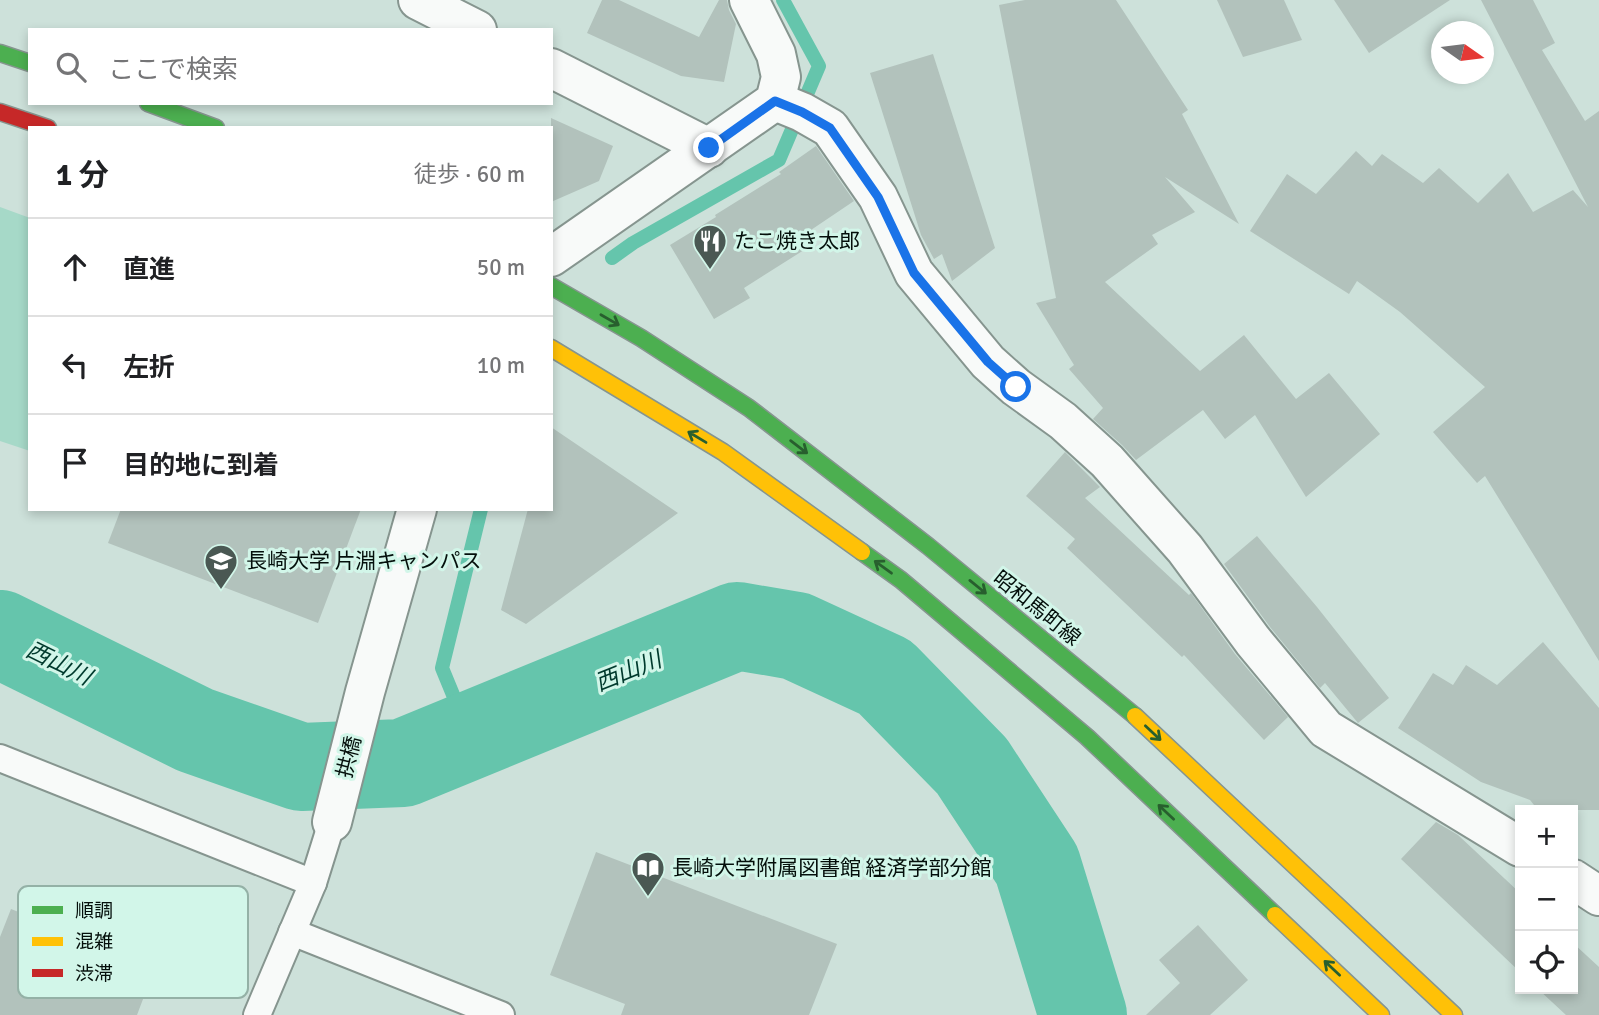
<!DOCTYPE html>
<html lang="ja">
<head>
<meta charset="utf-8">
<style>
  :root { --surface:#fff; --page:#f6f6f6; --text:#202124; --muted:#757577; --line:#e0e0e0 }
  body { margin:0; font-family:Signika,"Noto Sans JP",sans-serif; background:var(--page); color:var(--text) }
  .controls { position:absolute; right:21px; bottom:21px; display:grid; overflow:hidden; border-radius:0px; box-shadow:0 4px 10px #0003 }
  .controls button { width:63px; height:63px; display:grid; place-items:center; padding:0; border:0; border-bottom:2px solid var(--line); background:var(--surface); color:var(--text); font:35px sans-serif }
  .compass { position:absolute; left:1431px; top:21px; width:63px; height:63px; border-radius:50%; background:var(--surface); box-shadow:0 4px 10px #0003; rotate:104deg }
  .stop { position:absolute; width:21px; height:21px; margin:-16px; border:5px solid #1a73e8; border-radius:50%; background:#fff }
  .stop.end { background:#1a73e8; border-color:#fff; box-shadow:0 2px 7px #0008 }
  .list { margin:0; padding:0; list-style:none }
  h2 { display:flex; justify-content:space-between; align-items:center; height:91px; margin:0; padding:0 28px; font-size:30px }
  h2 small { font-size:23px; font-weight:400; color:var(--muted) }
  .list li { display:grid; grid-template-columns:46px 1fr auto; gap:21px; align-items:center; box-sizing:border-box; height:98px; padding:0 28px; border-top:2px solid var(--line) }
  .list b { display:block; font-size:26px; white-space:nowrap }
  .list em { font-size:23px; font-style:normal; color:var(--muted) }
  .icon { flex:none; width:38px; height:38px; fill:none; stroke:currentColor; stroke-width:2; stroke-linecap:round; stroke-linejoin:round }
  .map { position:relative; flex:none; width:1599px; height:1015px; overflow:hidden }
  .search { position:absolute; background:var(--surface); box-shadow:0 4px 10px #0003; left:28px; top:28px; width:525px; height:77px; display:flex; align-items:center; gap:18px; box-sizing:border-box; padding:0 24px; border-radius:0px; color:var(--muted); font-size:26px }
  .panel { position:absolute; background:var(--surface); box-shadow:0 4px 10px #0003; left:28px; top:126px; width:525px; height:385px; border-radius:0px }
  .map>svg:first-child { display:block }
  .green { fill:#a6d9c8 }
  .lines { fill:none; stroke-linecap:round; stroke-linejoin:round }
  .stream { stroke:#65c5ac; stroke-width:14 }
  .river { stroke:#65c5ac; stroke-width:88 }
  .building { fill:#b2c2bc }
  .lane-casing { stroke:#86958f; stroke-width:30 }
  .street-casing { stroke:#86958f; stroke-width:42 }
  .fast-casing { stroke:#86958f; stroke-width:19 }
  .slow-casing { stroke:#86958f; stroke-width:19 }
  .jam-casing { stroke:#86958f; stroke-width:19 }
  .lane { stroke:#f8faf9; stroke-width:26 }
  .street { stroke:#f8faf9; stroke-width:38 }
  .fast { stroke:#4caf50; stroke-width:16 }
  .slow { stroke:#ffc107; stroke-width:16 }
  .jam { stroke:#c62828; stroke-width:16 }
  .oneway { stroke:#285f2e }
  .route { stroke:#1a73e8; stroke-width:9 }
  .labels { text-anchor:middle; stroke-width:6; stroke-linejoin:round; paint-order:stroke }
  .poi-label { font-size:21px; fill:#040f0b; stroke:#d2f6e9; text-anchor:start }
  .street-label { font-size:21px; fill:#040f0b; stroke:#d2f6e9 }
  .water-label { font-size:23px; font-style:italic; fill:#003a2d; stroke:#d2f6e9 }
  .key { fill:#d2f6e9; stroke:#94b1a6; stroke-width:2 }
  .key-label { font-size:19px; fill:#040f0b }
</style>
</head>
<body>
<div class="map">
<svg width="1599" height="1015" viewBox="0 0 1599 1015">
  <rect width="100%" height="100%" fill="#cde1da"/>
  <polygon class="green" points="0,207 30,218 30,451 0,441"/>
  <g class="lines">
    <g class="stream">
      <polyline points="612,258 633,243 779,160 819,66 783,0"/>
      <polyline points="470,736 442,668 481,509"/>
    </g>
    <polyline class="river" points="0,634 195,730 301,767 403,763 737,626 796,636 885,677 972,766 1037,865 1083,1015"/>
  </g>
  <g class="building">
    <polygon points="602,0 619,0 699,37 719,0 727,0 729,10 736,24 724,82 681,76 587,33"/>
    <polygon points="1025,0 1116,0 1188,110 1182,114 1239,224 1165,177 1195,212 1152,235 1158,244 1105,282 1200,371 1244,335 1296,399 1329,373 1380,434 1306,497 1255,415 1225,439 1203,410 1136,460 1122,445 1093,419 1103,408 1069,369 1074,365 1036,303 1056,298 999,5"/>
    <polygon points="1217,0 1284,0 1302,40 1243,57"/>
    <polygon points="1334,0 1450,0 1369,53"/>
    <polygon points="1481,0 1533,0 1555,43 1542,50 1585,121 1599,111 1599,661 1485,476 1477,483 1433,432 1485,387 1400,312 1357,281 1349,294 1250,231 1287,174 1316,194 1356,151 1372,166 1382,154 1423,183 1439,168 1478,203 1508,173 1533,212 1573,190 1588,207"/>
    <polygon points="933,54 995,248 952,281 942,254 934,259 921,235 870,73"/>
    <polygon points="551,118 613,146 599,181 551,202"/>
    <polygon points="816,146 854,201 808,232 815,243 744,288 750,298 714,319 670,245 716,217 715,215 781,174 779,172"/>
    <polygon points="551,427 678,513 526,624 501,610 528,509 551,509"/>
    <polygon points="1065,452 1100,487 1085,498 1189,595 1191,593 1235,654 1288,717 1264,740 1184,655 1182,657 1067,548 1075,539 1026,496"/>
    <polygon points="121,509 361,509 318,623 108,543"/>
    <polygon points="1257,536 1317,607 1389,698 1358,723 1325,683 1320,688 1270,627 1224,564"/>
    <polygon points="1543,642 1599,708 1599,810 1538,810 1530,800 1481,782 1398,728 1433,673 1453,685 1466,665 1497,685"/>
    <polygon points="1436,822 1458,835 1520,893 1520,972 1401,859"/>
    <polygon points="596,852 837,944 809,1015 621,1015 625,1004 550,975"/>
    <polygon points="56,890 168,933 137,1015 0,1015 0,937 11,909 44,922"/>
    <polygon points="1198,925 1248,980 1210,1015 1146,1015 1180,983 1159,960"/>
    <polygon points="1573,943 1599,967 1599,1015 1566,1015 1538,989 1573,989"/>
  </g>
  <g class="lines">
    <defs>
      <g id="lane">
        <polyline points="0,758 313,883"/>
        <polyline points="292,932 501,1015"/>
        <polyline points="257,1015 313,883 332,822"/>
      </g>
      <g id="street">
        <polyline points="418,0 477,30"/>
        <polyline points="551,68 709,148"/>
        <polyline points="775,101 802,112 830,128 878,197 914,273 988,362 1016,387 1063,421 1107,461 1185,549 1253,641 1326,729 1520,847"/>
        <polyline points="551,257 775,101 781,77 776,54 749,0"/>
        <polyline points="332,822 365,692 417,509"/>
        <polyline points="1573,879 1599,896"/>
      </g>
      <g id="fast">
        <polyline points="0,53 30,63"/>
        <polyline points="148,103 216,128"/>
        <polyline points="551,286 641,338 749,408 928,546 1135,716"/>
        <polyline points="862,552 901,580 1087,737 1275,915"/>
      </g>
      <g id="slow">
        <polyline points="551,348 723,452 862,552"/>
        <polyline points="1135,716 1454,1015"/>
        <polyline points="1275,915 1381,1015"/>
      </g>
      <polyline id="jam" points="0,112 48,128"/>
    </defs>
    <use href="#lane" class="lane-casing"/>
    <use href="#street" class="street-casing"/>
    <use href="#fast" class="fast-casing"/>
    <use href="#slow" class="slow-casing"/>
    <use href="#jam" class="jam-casing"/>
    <use href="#lane" class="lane"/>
    <use href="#street" class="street"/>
    <use href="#fast" class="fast"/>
    <use href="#slow" class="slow"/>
    <use href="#jam" class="jam"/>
  </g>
  <defs><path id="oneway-shaft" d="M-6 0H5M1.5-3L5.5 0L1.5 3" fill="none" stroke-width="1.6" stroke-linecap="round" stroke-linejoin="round" transform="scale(1.75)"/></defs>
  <g class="oneway">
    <use href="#oneway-shaft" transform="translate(610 320) rotate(30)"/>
    <use href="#oneway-shaft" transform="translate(697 437) rotate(-149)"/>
    <use href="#oneway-shaft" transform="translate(799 447) rotate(37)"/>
    <use href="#oneway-shaft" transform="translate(883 567) rotate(-144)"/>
    <use href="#oneway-shaft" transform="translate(978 587) rotate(39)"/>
    <use href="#oneway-shaft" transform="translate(1153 733) rotate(43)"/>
    <use href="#oneway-shaft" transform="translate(1166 812) rotate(-137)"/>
    <use href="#oneway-shaft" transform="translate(1332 968) rotate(-137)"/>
  </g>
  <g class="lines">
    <polyline class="route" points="709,148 775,101 802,112 830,128 878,197 914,273 988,362 1016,387"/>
  </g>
  <defs>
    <symbol id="restaurant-pin" viewBox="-11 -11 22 30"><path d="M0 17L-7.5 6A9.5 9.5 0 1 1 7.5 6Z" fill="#4a5853" stroke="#d2f6e9"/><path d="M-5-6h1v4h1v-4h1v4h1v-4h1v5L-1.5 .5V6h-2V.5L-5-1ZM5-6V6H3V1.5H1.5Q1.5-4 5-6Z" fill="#fff"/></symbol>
    <symbol id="university-pin" viewBox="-11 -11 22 30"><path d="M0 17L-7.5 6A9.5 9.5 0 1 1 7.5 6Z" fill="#4a5853" stroke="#d2f6e9"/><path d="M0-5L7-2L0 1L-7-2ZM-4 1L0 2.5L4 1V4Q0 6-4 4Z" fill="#fff"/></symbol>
    <symbol id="library-pin" viewBox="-11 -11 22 30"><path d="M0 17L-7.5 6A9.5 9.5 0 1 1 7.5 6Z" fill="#4a5853" stroke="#d2f6e9"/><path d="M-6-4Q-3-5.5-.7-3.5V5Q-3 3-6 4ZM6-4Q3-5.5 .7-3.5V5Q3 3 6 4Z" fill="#fff"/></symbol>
  </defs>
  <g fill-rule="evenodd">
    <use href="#restaurant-pin" x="691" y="222" width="38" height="52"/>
    <use href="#university-pin" x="202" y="542" width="38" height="52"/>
    <use href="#library-pin" x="629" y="849" width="38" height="52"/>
  </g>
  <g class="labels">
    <g class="poi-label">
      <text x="734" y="248">たこ焼き太郎</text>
      <text x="246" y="568">長崎大学 片淵キャンパス</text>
      <text x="672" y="875">長崎大学附属図書館 経済学部分館</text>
    </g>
    <g class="street-label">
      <text transform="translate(1037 608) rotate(39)" y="7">昭和馬町線</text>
      <text transform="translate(349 757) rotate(-76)" y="7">拱橋</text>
    </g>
    <g class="water-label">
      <text transform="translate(59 663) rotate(26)" y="8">西山川</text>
      <text transform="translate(628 671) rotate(-22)" y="8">西山川</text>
    </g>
  </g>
  <rect x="18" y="886" width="230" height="112" rx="10" class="key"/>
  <rect x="32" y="906" width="31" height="8" fill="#4caf50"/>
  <rect x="32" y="937" width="31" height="9" fill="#ffc107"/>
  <rect x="32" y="969" width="31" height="8" fill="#c62828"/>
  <g class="key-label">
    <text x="75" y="917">順調</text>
    <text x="75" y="948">混雑</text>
    <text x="75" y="980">渋滞</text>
  </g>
</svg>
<div class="controls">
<button>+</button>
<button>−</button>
<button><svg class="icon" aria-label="locate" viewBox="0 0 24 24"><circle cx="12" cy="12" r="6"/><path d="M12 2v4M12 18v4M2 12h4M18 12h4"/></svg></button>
</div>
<svg class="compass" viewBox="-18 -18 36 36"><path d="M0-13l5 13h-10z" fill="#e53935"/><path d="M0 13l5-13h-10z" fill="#757577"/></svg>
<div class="stop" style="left:1016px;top:387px"></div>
<div class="stop end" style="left:709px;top:148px"></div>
<div class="search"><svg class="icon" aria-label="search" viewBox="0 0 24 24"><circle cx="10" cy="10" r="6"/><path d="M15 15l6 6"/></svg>ここで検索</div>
<section class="panel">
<h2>1 分<small>徒歩 · 60 m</small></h2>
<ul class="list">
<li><svg class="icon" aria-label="ahead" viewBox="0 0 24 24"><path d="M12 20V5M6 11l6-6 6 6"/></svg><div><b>直進</b></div><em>50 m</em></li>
<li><svg class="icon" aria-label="left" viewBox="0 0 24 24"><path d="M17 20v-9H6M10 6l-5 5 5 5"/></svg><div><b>左折</b></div><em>10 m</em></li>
<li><svg class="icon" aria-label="arrive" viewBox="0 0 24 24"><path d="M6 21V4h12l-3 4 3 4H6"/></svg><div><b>目的地に到着</b></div></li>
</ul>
</section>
</div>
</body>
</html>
